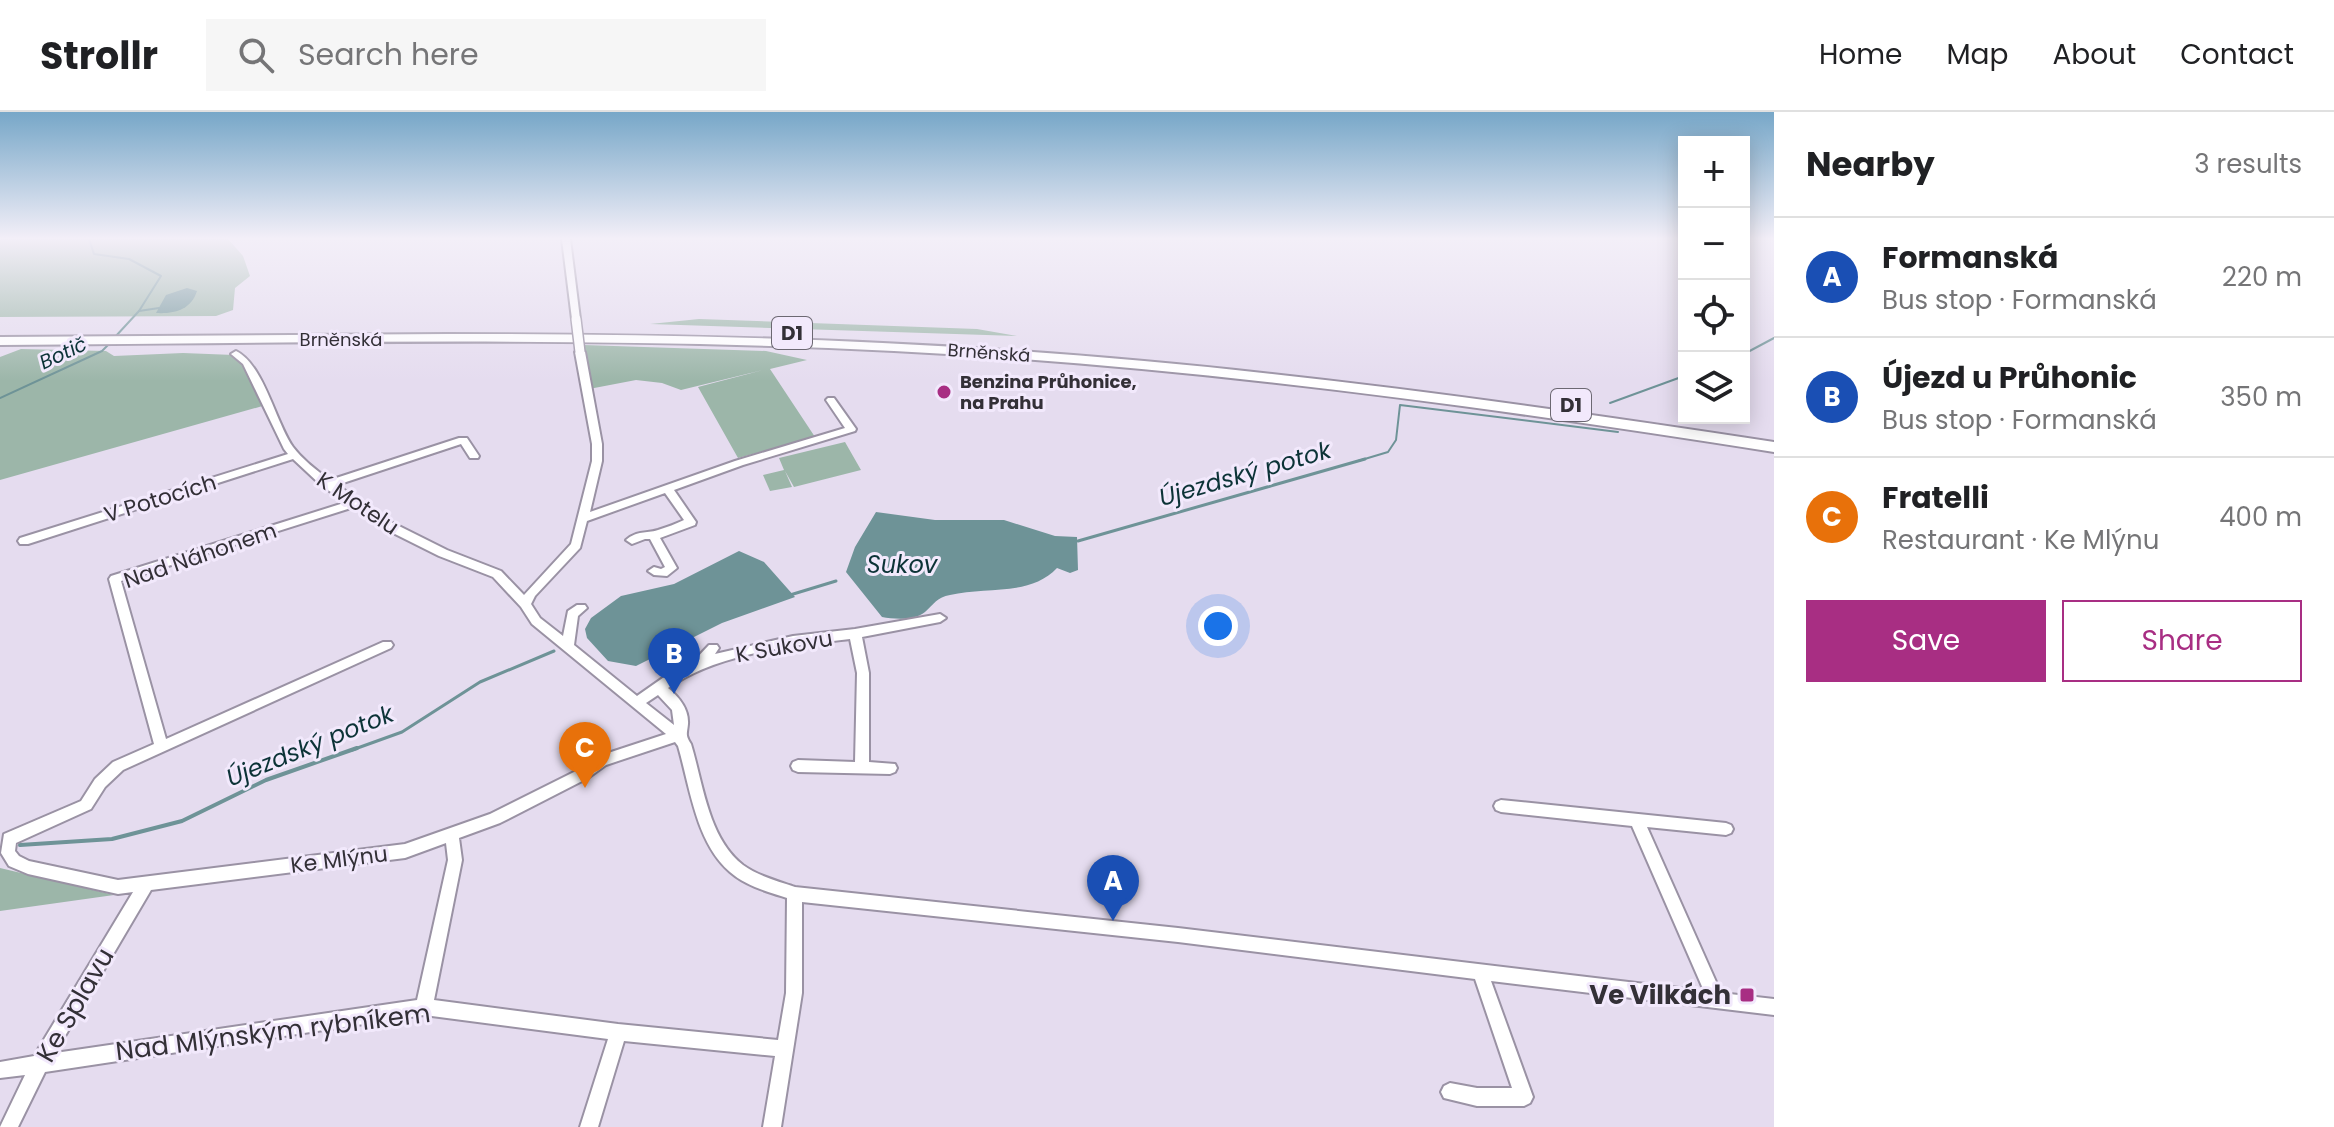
<!DOCTYPE html>
<html lang="en">
<head>
<meta charset="utf-8">
<style>
  :root { --surface:#fff; --page:#f6f6f6; --text:#202124; --muted:#757577; --line:#e0e0e0; --accent:#a82e83 }
  body { margin:0; font-family:Poppins,sans-serif; background:var(--page); color:var(--text) }
  .controls { position:absolute; right:24px; top:24px; display:grid; overflow:hidden; border-radius:0px; box-shadow:0 4px 20px #0003 }
  .controls button { width:72px; height:72px; display:grid; place-items:center; padding:0; border:0; border-bottom:2px solid var(--line); background:var(--surface); color:var(--text); font:40px sans-serif }
  .you { position:absolute; left:1218px; top:514px; width:28px; height:28px; margin:-20px; border:6px solid #fff; border-radius:50%; background:#1a73e8; box-shadow:0 0 0 12px #1a73e833 }
  .badge { display:grid; place-items:center; width:52px; height:52px; border-radius:50%; background:var(--accent); color:#fff; font-size:26px; font-weight:700 }
  .pin { position:absolute; translate:-50% -66px; filter:drop-shadow(0 2px 4px #0008) }
  .pin::after { content:''; position:absolute; top:42px; width:28px; height:24px; background:inherit; clip-path:polygon(0 0,100% 0,50% 100%) }
  .list { margin:0; padding:0; list-style:none }
  h2 { display:flex; justify-content:space-between; align-items:center; height:104px; margin:0; padding:0 32px; font-size:34px }
  h2 small { font-size:26px; font-weight:400; color:var(--muted) }
  .list li { display:grid; grid-template-columns:52px 1fr auto; gap:24px; align-items:center; box-sizing:border-box; height:120px; padding:0 32px; border-top:2px solid var(--line) }
  .list b { display:block; font-size:30px; white-space:nowrap }
  .list p { margin:0; font-size:26px; white-space:nowrap; color:var(--muted) }
  .list em { font-size:26px; font-style:normal; color:var(--muted) }
  .actions { display:flex; gap:16px; padding:24px 32px }
  .actions a { flex:1; padding:18px 0; border:2px solid var(--accent); border-radius:0px; text-align:center; font-size:28px; color:var(--accent) }
  .actions .main { background:var(--accent); color:#fff }
  .icon { flex:none; width:44px; height:44px; fill:none; stroke:currentColor; stroke-width:2; stroke-linecap:round; stroke-linejoin:round }
  .map { position:relative; flex:none; width:1774px; height:1015px; overflow:hidden }
  header { display:flex; align-items:center; gap:48px; box-sizing:border-box; height:112px; padding:0 40px; background:var(--surface); border-bottom:2px solid var(--line) }
  header strong { font-size:38px }
  nav { display:flex; gap:44px; margin-inline-start:auto; font-size:28px }
  .search { width:560px; height:72px; background:var(--page); display:flex; align-items:center; gap:20px; box-sizing:border-box; padding:0 28px; border-radius:0px; color:var(--muted); font-size:30px }
  main { display:flex }
  aside { flex:1; background:var(--surface) }
  .map>svg:first-child { display:block }
  .green { fill:#9cb6a9 }
  .water { fill:#6e9397 }
  .lines { fill:none; stroke-linecap:round; stroke-linejoin:round }
  .stream-far2 { stroke:#6e9397; stroke-width:2 }
  .stream-far1 { stroke:#6e9397; stroke-width:3 }
  .stream { stroke:#6e9397; stroke-width:4 }
  .minor-casing { stroke:#9a92a4; stroke-width:4 }
  .highway-casing { stroke:#9a92a4; stroke-width:4 }
  .minor { fill:#fff; fill-rule:evenodd }
  .highway { fill:#fff; fill-rule:evenodd }
  .minor-bridge-casing { stroke:#9a92a4; stroke-width:12; stroke-linecap:butt }
  .minor-bridge { stroke:#fff; stroke-width:9 }
  .poi-dot { fill:#a82e83; stroke:#f2e9fc; stroke-width:3 }
  .labels { text-anchor:middle; stroke-width:6; stroke-linejoin:round; paint-order:stroke }
  .far-street-label { font-size:18px; fill:#333037; stroke:#f2e9fc }
  .far-poi-label { font-size:18px; font-weight:bold; fill:#333037; stroke:#f2e9fc; text-anchor:start }
  .shield { fill:#f2e9fc; stroke:#6c6872; stroke-width:2 }
  .shield-label { font-size:20px; font-weight:bold; fill:#333037 }
  .far-water-label { font-size:20px; font-style:italic; fill:#0c3337; stroke:#f2e9fc }
  .street-label { font-size:22px; fill:#333037; stroke:#f2e9fc }
  .water-label { font-size:24px; font-style:italic; fill:#0c3337; stroke:#f2e9fc }
  .near-poi-label { font-size:26px; font-weight:bold; fill:#333037; stroke:#f2e9fc; text-anchor:end }
  .near-street-label { font-size:26px; fill:#333037; stroke:#f2e9fc }
</style>
</head>
<body>
<header>
<strong>Strollr</strong>
<div class="search"><svg class="icon" aria-label="search" viewBox="0 0 24 24"><circle cx="10" cy="10" r="6"/><path d="M15 15l6 6"/></svg>Search here</div>
<nav><a>Home</a><a>Map</a><a>About</a><a>Contact</a></nav>
</header>
<main>
<div class="map">
<svg width="1774" height="1015" viewBox="0 0 1774 1015">
  <rect width="100%" height="100%" fill="#e5dcef"/>
  <g class="green">
    <polygon points="0,127 228,127 243,144 250,164 235,176 233,198 216,204 0,205"/>
    <polygon points="699,207 977,217 1017,224 650,212"/>
    <polygon points="584,233 766,239 807,248 770,257 815,325 738,346 698,275 763,258 681,278 662,271 636,268 589,277"/>
    <polygon points="21,237 106,239 114,244 183,241 234,243 247,257 266,293 0,368 0,245"/>
    <polygon points="845,330 861,358 794,375 785,359 792,375 770,379 763,363 784,358 779,346"/>
    <polygon points="0,756 114,783 0,799"/>
  </g>
  <g class="water">
    <path d="M187,176L197,179C191,198 174,202 156,201L166,183Z"/>
    <path d="M876,400L935,408H1004L1055,424L1077,425L1078,458L1070,461L1057,456C1030,485 985,474 950,483C937,485 934,492 925,500C914,509 894,507 882,505L846,460L855,435Z"/>
    <polygon points="739,439 764,450 795,485 722,511 636,554 608,549 587,526 585,517 591,506 621,484 674,472"/>
  </g>
  <g class="lines">
    <g class="stream-far2">
      <polyline points="89,127 94,142 129,147 161,164 139,199 115,225"/>
      <polyline points="139,199 159,196"/>
      <polyline points="1744,242 1774,226"/>
      <polyline points="0,286 102,239 110,231"/>
      <polyline points="1610,291 1684,264"/>
      <polyline points="1358,349 1388,340 1396,328 1400,293 1618,320"/>
    </g>
    <g class="stream-far1">
      <polyline points="1078,429 1365,347"/>
      <polyline points="790,483 836,469"/>
      <polyline points="352,638 402,620 480,570 554,539"/>
    </g>
    <polyline class="stream" points="20,733 112,727 182,709 266,668 357,636"/>
    <defs>
      <g id="minor">
        <polygon points="562,127 570,127 580,207 576,210 572,207"/>
        <path d="M580,237L585,240L602,332V349L590,400L735,349L845,316L826,288L828,286H834L856,317L855,319L743,353L674,378L696,410L695,413L660,426L677,456L667,464L654,463L648,459L654,455L661,457L665,455L650,427H645L632,432L626,428C638,418 645,422 658,418C667,415 676,412 684,408L665,381L587,409L580,436L535,484L531,492L540,506L563,524L568,499L577,493H585L587,496L578,504L574,533L637,584L667,563L691,552L709,533H717L719,536L715,542L793,524L855,517L940,502L946,506L940,510L862,525L869,561V650L895,652L897,656L895,660L890,662L798,660L793,658L791,654L793,650L798,648L855,650L857,561L850,527C791,534 718,541 668,576C679,585 689,597 688,612C687,622 685,623 691,632C703,671 708,726 743,753C758,764 778,769 795,775L1178,816L1704,879L1632,714L1501,700L1496,698L1494,694L1496,690L1501,688L1726,711L1731,713L1733,717L1731,721L1726,723L1647,715L1721,881L1774,887V903L1491,869L1533,985L1530,991L1524,994H1477L1444,986L1441,980L1444,974L1450,971L1477,976H1512L1475,867L1178,830L802,790V881L781,1015H763L775,944L624,929L598,1015H580L608,927L424,903L45,960L18,1015H0L25,963L0,966V950L34,944L133,780L118,782L28,762L9,754L1,741L4,722L81,689L95,667L113,650L154,632L109,467L111,464L347,390L323,375L293,347L28,432H20L18,429L20,426L288,342L284,337L243,252L231,242L236,239C264,253 275,309 293,335C302,347 317,359 330,368L459,326H467L479,344L478,346H470L461,332L337,373L389,409L447,438L501,459L524,483L571,432L592,349V332L575,240ZM354,395L381,415L439,444L493,465L521,495L532,512L666,622L596,645L578,658L490,702L405,732L118,768L29,749L19,744L15,739L16,731L91,697L105,675L123,658L391,536L393,533L391,530H383L166,627L121,469ZM658,583L672,598L674,613L646,591ZM675,630L678,634C690,675 696,731 730,760C746,774 768,780 787,786L786,881L778,928L618,912L434,888L462,748L459,726L500,711L588,666L606,653ZM446,731L448,748L417,888L55,941L151,778L405,746Z"/>
      </g>
      <path id="highway" d="M447,222C633,222 818,225 1003,238C1261,255 1518,291 1774,330V340C1482,294 1190,254 894,239C597,224 298,231 0,233V225Z"/>
    </defs>
    <use href="#minor" class="minor-casing"/>
    <use href="#highway" class="highway-casing"/>
    <use href="#minor" class="minor"/>
    <use href="#highway" class="highway"/>
    <defs>
      <polyline id="minor-bridge" points="576,207 580,240"/>
    </defs>
    <use href="#minor-bridge" class="minor-bridge-casing"/>
    <use href="#minor-bridge" class="minor-bridge"/>
  </g>
  <linearGradient id="sky" x2="0" y2="1"><stop stop-color="#77a7c8"/><stop offset="0.47" stop-color="#f3eff8"/><stop offset="1" stop-color="#f3eff8" stop-opacity="0"/></linearGradient>
  <rect width="1774" height="269" fill="url(#sky)"/>
  <g class="poi-dot">
    <circle cx="944" cy="280" r="8"/>
    <rect x="1739" y="875" width="16" height="16" rx="4"/>
  </g>
  <g class="labels">
    <g class="far-street-label">
      <text x="341" y="234">Brněnská</text>
      <text transform="translate(989 241) rotate(4)" y="6">Brněnská</text>
    </g>
    <g class="far-poi-label">
      <text x="960" y="276">Benzina Průhonice,<tspan x="960" dy="21">na Prahu</tspan></text>
    </g>
    <g class="shield">
      <rect x="772" y="205" width="40" height="32" rx="6"/>
      <rect x="1551" y="277" width="40" height="32" rx="6"/>
    </g>
    <g class="shield-label">
      <text x="792" y="228">D1</text>
      <text x="1571" y="300">D1</text>
    </g>
    <g class="far-water-label">
      <text transform="translate(63 241) rotate(-25)" y="7">Botič</text>
    </g>
    <g class="street-label">
      <text transform="translate(160 386) rotate(-17)" y="8">V Potocích</text>
      <text transform="translate(358 391) rotate(34)" y="8">K Motelu</text>
      <text transform="translate(200 443) rotate(-19)" y="8">Nad Náhonem</text>
      <text transform="translate(784 534) rotate(-10)" y="8">K Sukovu</text>
      <text transform="translate(339 747) rotate(-7)" y="8">Ke Mlýnu</text>
    </g>
    <g class="water-label">
      <text transform="translate(1245 362) rotate(-16)" y="8">Újezdský potok</text>
      <text x="902" y="461">Sukov</text>
      <text transform="translate(310 634) rotate(-22)" y="8">Újezdský potok</text>
    </g>
    <g class="near-poi-label">
      <text x="1731" y="892">Ve Vilkách</text>
    </g>
    <g class="near-street-label">
      <text transform="translate(75 893) rotate(-60)" y="9">Ke Splavu</text>
      <text transform="translate(273 920) rotate(-7)" y="9">Nad Mlýnským rybníkem</text>
    </g>
  </g>
</svg>
<div class="controls">
<button>+</button>
<button>−</button>
<button><svg class="icon" aria-label="locate" viewBox="0 0 24 24"><circle cx="12" cy="12" r="6"/><path d="M12 2v4M12 18v4M2 12h4M18 12h4"/></svg></button>
<button><svg class="icon" aria-label="layers" viewBox="0 0 24 24"><path d="M12 4l9 5-9 5-9-5zM3 14l9 5 9-5"/></svg></button>
</div>
<div class="you"></div>
<div class="pin badge" style="left:1113px;top:809px;background:#1a4fb4">A</div>
<div class="pin badge" style="left:674px;top:582px;background:#1a4fb4">B</div>
<div class="pin badge" style="left:585px;top:676px;background:#e8710a">C</div>
</div>
<aside>
<h2>Nearby<small>3 results</small></h2>
<ul class="list">
<li><span class="badge" style="background:#1a4fb4">A</span><div><b>Formanská</b><p>Bus stop · Formanská</p></div><em>220 m</em></li>
<li><span class="badge" style="background:#1a4fb4">B</span><div><b>Újezd u Průhonic</b><p>Bus stop · Formanská</p></div><em>350 m</em></li>
<li><span class="badge" style="background:#e8710a">C</span><div><b>Fratelli</b><p>Restaurant · Ke Mlýnu</p></div><em>400 m</em></li>
</ul>
<div class="actions"><a class="main">Save</a><a>Share</a></div>
</aside>
</main>
</body>
</html>
